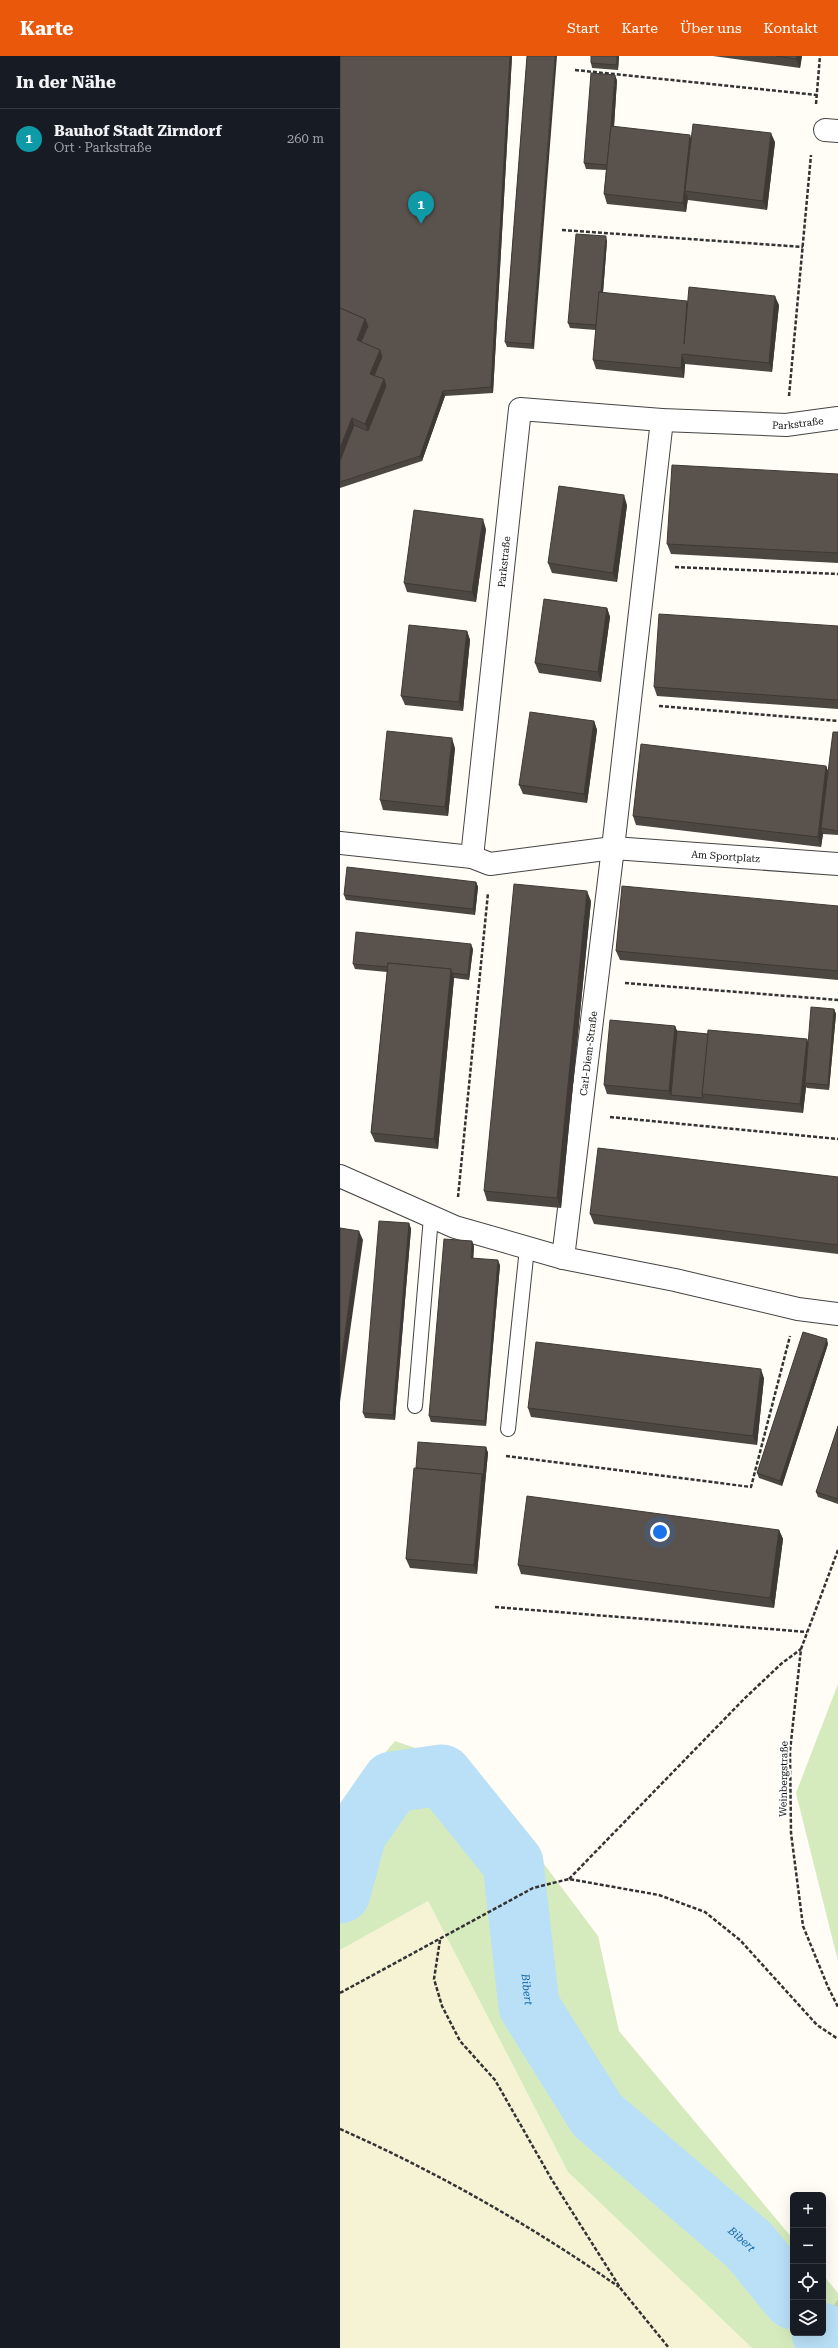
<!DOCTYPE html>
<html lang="de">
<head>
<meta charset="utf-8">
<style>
  :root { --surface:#171b24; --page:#242831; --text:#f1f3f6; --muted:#9ea1a6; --line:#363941; --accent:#ea580c }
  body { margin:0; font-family:"Roboto Serif",serif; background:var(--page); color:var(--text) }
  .controls { position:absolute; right:12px; bottom:12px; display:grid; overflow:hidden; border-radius:6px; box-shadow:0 4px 16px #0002 }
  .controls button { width:36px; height:36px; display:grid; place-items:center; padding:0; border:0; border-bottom:1px solid var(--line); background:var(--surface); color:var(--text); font:20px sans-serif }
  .you { position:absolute; left:320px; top:1476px; width:14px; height:14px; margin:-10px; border:3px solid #fff; border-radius:50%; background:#1a73e8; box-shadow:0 0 0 6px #1a73e833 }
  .badge { display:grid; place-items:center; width:26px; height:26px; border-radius:50%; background:var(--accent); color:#fff; font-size:13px; font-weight:700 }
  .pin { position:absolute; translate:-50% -33px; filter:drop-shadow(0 1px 2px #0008) }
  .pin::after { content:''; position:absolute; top:21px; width:14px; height:12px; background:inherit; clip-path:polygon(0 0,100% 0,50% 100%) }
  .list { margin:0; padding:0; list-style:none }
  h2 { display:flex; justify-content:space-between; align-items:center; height:52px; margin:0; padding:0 16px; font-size:17px }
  h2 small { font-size:13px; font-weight:400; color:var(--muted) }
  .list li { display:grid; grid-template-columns:26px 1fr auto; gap:12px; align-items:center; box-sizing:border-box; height:60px; padding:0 16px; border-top:1px solid var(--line) }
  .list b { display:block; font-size:15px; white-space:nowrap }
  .list p { margin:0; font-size:13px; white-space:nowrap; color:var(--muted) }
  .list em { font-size:13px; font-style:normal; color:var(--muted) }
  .icon { flex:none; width:22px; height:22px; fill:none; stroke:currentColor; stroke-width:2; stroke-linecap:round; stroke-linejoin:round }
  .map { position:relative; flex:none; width:498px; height:2292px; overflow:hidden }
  header { display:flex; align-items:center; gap:24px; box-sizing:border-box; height:56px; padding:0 20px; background:var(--accent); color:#fff }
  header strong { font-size:19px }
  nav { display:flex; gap:22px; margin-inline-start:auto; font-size:14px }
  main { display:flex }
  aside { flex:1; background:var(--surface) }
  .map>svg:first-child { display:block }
  .farmland { fill:#f6f3d4 }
  .green { fill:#d5ebbd }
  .forest { fill:#b9dc9c }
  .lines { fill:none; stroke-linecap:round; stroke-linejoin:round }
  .river { stroke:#b9e0f7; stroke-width:61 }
  .lane-casing { stroke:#444; stroke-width:16 }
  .street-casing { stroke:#444; stroke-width:24 }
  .path { stroke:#333; stroke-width:2.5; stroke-dasharray:4 2; stroke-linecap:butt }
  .lane { stroke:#fff; stroke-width:14 }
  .street { stroke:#fff; stroke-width:22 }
  .wall { fill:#4d4742 }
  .shaded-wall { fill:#3f3936 }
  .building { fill:#5a524d; stroke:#3f3936 }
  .labels { text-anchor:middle; stroke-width:4; stroke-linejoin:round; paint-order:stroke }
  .street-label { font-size:10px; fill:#111; stroke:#fff }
  .water-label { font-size:11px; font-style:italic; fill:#1768a6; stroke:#fff }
</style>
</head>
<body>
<header>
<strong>Karte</strong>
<nav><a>Start</a><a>Karte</a><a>Über uns</a><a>Kontakt</a></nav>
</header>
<main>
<aside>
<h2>In der Nähe<small></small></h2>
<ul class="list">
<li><span class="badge" style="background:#0f9aa8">1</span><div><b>Bauhof Stadt Zirndorf</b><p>Ort · Parkstraße</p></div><em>260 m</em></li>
</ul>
</aside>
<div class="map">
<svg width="498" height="2292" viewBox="0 0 498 2292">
  <rect width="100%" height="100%" fill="#fffdf5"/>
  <polygon class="farmland" points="88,1845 228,2116 412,2292 0,2292 0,1894"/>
  <g class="green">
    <polygon points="498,1628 498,1905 456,1737"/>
    <polygon points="55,1685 132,1712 258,1880 279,1975 453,2183 453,2277 474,2277 463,2292 412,2292 228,2116 88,1845 0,1894 0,1749"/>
    <polygon points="483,2219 498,2237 498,2243 483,2264"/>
  </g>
  <polygon class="forest" points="498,2243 498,2292 463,2292 474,2277 483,2277 483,2264"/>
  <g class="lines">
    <g class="river">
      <path id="s1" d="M0,1837L16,1778L52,1726L102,1719L173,1807L189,1950L257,2059L409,2189L453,2243"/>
      <polyline points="482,2277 494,2292"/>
    </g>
    <defs>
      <g id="lane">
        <polyline points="75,1350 91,1161"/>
        <polyline points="168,1373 187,1192"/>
      </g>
      <g id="street">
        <polyline points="485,74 498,75"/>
        <path id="s2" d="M0,787L132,801L150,808L273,792L498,808"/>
        <path id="s3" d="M132,801L180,353L322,364L446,369L498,362"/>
        <polyline points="0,1120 115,1171 223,1202 335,1224 458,1253 498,1258"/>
        <path id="s4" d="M223,1202L273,792L322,364"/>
      </g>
    </defs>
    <use href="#lane" class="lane-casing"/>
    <use href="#street" class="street-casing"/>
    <g class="path">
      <polyline points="235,14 477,39"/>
      <polyline points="476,48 480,0"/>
      <polyline points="222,174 463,191"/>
      <polyline points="449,340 471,99"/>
      <polyline points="335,511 498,518"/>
      <polyline points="319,650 498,665"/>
      <polyline points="285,927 498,944"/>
      <polyline points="270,1061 498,1083"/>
      <polyline points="118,1141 148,837"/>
      <polyline points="166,1400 411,1431 450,1280"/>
      <polyline points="498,1494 461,1593 450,1695 451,1777 463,1870 488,1931 498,1951"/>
      <polyline points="155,1551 467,1576"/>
      <polyline points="229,1823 404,1643 441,1608 461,1593"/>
      <polyline points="100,1884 94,1923 102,1950 120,1985 155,2024 212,2124 281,2233 329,2292"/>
      <polyline points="0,1937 193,1832 229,1823 319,1839 365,1856 400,1884 477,1969 498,1983"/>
      <path d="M0,2073C97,2116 192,2170 279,2231"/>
    </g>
    <use href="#lane" class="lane"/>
    <use href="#street" class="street"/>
  </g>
  <g class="wall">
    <polygon points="0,0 172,0 153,337 105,340 82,405 0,432"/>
    <polygon points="187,0 194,293 167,291 165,286"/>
    <polygon points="251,0 279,0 278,14 252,12 251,7"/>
    <polygon points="373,0 462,0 460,12"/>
    <polygon points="277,24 274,71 351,82 435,86 427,154 348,144 348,142 346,156 267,148 264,138 266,114 246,113 244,107"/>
    <polygon points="267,185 263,237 348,247 439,249 432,316 345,308 344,322 256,313 253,304 256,274 230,272 228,267"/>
    <polygon points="498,418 498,507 331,498 327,488"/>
    <polygon points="287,449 277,526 212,517 208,507"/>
    <polygon points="146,473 136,546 67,536 64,527"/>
    <polygon points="267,552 270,561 261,626 199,617 195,607"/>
    <polygon points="498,570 498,653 317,640 314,631"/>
    <polygon points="127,575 130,584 123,655 65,649 61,640"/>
    <polygon points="254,665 257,674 247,747 183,738 179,729"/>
    <polygon points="498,676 498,779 483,778 481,791 296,769 293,760 486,710 488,715"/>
    <polygon points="115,692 108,760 43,754 40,744"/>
    <polygon points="136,826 138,831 135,859 6,844 4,839"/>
    <polygon points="251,845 221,1152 147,1145 144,1135"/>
    <polygon points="498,850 498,924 280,904 276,895"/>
    <polygon points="133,893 129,924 114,922 98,1093 35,1086 31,1077 47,916 15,913 13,908"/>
    <polygon points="494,953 496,958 489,1034 467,1032 466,1031 463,1057 267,1038 264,1029 335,970 337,975 368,978 467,983 468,987"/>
    <polygon points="498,1121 498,1198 254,1168 250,1158"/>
    <polygon points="69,1167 71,1173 55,1364 25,1362 23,1357"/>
    <polygon points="134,1190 133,1202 160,1209 146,1370 91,1366 89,1360"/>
    <polygon points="488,1288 442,1430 419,1422 417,1417"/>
    <polygon points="424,1322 417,1389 191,1361 188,1352"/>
    <polygon points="498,1370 498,1448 478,1441 476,1436"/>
    <polygon points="146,1391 148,1397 137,1518 70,1512 66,1503 76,1412"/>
    <polygon points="439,1474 443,1483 434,1552 181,1518 178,1509"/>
  </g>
  <g class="shaded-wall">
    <polygon points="170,0 172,0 153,337 151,331"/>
    <polygon points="215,0 217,0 194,293 192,288"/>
    <polygon points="277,0 279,0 278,14 277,9"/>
    <polygon points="457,0 462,0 460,12 456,3"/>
    <polygon points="275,19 277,24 271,115 269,109"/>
    <polygon points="431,77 435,86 427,154 423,145"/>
    <polygon points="350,79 353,88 345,135 348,142 346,156 343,147"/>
    <polygon points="266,180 267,185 260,275 258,270"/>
    <polygon points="435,240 439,249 432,316 429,307"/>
    <polygon points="25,263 30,275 23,293 17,284"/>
    <polygon points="40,294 44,306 36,326 30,318"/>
    <polygon points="342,298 345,308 344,322 341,312"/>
    <polygon points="44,323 48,336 30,380 25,368"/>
    <polygon points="103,335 105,340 82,405 80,400"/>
    <polygon points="12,362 16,375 0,415 0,392"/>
    <polygon points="284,439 287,449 277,526 273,517"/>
    <polygon points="143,463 146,473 136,546 132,536"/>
    <polygon points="267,552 270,561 261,626 258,616"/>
    <polygon points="127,575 130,584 123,655 119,646"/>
    <polygon points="254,665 257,674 247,747 244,738"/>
    <polygon points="112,682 115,692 108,760 105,751"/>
    <polygon points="486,710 490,720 481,772 483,778 481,791 478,781"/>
    <polygon points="136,826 138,831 135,859 133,853"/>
    <polygon points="247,835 251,845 221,1152 217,1142"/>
    <polygon points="131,888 133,893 129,924 128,919"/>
    <polygon points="111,913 114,922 98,1093 94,1083"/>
    <polygon points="494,953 496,958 489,1034 488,1029"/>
    <polygon points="335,970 339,980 331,1039 329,1035"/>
    <polygon points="467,983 470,992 465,1027 466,1031 463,1057 460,1048"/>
    <polygon points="69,1167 71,1173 55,1364 53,1359"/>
    <polygon points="19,1175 23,1184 0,1346 0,1313"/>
    <polygon points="132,1185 134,1190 133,1207 131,1202"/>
    <polygon points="158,1204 160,1209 146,1370 145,1365"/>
    <polygon points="487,1283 488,1288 442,1430 440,1425"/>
    <polygon points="421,1313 424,1322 417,1389 413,1380"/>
    <polygon points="146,1391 148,1397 145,1427 143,1422"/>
    <polygon points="142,1418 145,1427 137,1518 134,1509"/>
    <polygon points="439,1474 443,1483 434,1552 430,1542"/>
  </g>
  <g class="building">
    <polygon points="0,0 170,0 151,331 103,335 80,400 0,426 0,405 14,369 28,375 46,330 44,323 34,320 42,301 40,294 21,286 28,270 25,263 0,252"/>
    <polygon points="187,0 215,0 192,288 165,286"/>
    <polygon points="251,0 277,0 277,9 251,7"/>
    <polygon points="436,0 457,0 456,3"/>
    <polygon points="251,17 275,19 271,70 267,109 244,107"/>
    <polygon points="353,68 431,77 423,145 345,135"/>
    <polygon points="271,70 350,79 343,147 264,138"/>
    <polygon points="236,178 266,180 261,236 259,236 256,269 228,267"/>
    <polygon points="349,231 435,240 429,307 342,298 341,312 253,304 259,236 347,245 344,288"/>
    <polygon points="0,252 25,263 17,284 40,294 30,318 44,323 25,368 12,362 0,392"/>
    <polygon points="332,409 498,418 498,497 327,488"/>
    <polygon points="219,430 284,439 273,517 208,507"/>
    <polygon points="74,454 143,463 132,536 64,527"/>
    <polygon points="204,543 267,552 258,616 195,607"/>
    <polygon points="319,558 498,570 498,644 314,631"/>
    <polygon points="69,569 127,575 119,646 61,640"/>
    <polygon points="190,656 254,665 244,738 179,729"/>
    <polygon points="47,675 112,682 105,751 40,744"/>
    <polygon points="493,676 498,676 498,775 481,772"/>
    <polygon points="301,688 486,710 478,781 293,760"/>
    <polygon points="7,811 136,826 133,853 4,839"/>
    <polygon points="174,828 247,835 217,1142 144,1135"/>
    <polygon points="282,830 498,850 498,915 276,895"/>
    <polygon points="16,876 131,888 128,919 112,917 111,913 48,907 48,911 13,908"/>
    <polygon points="48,907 111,913 94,1083 31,1077"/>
    <polygon points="471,951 494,953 488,1029 465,1027"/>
    <polygon points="270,964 335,970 329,1035 264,1029"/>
    <polygon points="368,974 467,983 460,1048 362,1038"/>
    <polygon points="337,975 368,978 362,1038 363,1042 331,1039"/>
    <polygon points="258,1092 498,1121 498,1189 250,1158"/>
    <polygon points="39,1165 69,1167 53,1359 23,1357"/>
    <polygon points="0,1172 19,1175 0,1313"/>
    <polygon points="104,1183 132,1185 131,1202 158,1204 145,1365 89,1360"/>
    <polygon points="463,1276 487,1283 440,1425 417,1417"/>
    <polygon points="196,1286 421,1313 413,1380 188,1352"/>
    <polygon points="498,1370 498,1443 476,1436"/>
    <polygon points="78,1386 146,1391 143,1422 142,1418 76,1412"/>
    <polygon points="74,1412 142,1418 134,1509 66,1503"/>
    <polygon points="187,1440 439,1474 430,1542 178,1509"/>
  </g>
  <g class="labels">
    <g class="street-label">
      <text dy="4" stroke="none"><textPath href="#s3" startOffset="729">Parkstraße</textPath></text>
      <text dy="4" stroke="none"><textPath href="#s3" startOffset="297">Parkstraße</textPath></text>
      <text dy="4" stroke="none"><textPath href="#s2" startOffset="389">Am Sportplatz</textPath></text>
      <text dy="4" stroke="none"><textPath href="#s4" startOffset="206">Carl-Diem-Straße</textPath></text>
      <text transform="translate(443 1723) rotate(-89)" y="4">Weinbergstraße</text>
    </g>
    <g class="water-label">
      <text dy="4" stroke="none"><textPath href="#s1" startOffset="415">Bibert</textPath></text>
      <text dy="4" stroke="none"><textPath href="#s1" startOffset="751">Bibert</textPath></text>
    </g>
  </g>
</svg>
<div class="controls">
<button>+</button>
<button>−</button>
<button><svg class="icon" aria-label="locate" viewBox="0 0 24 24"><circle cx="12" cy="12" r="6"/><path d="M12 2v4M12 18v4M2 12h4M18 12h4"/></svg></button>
<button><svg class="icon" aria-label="layers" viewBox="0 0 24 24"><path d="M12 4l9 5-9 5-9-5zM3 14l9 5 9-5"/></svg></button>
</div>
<div class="you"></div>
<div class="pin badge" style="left:81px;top:168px;background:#0f9aa8">1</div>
</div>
</main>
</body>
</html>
